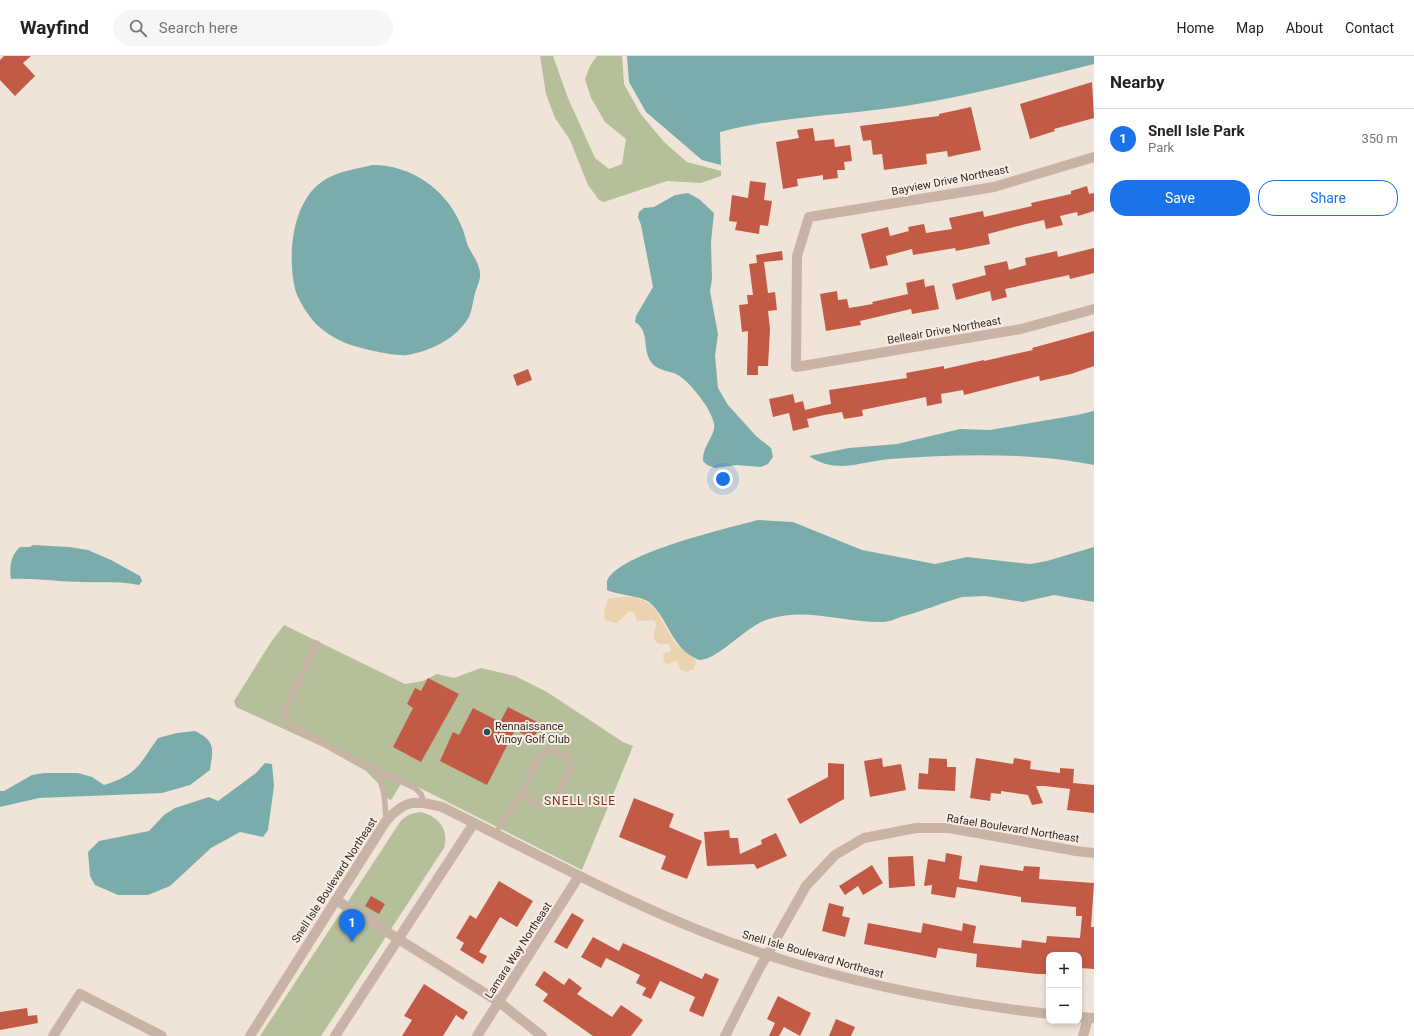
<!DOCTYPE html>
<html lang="en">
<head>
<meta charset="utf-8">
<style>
  :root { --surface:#fff; --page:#f6f6f6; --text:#222; --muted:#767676; --line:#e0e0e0; --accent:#1a73e8 }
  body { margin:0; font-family:Roboto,sans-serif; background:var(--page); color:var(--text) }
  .controls { position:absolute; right:12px; bottom:12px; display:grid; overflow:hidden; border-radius:8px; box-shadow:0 2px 6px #0003 }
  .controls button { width:36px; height:36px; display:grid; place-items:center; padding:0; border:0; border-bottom:1px solid var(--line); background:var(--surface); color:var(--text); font:20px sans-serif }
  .you { position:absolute; left:723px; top:423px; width:14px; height:14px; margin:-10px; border:3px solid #fff; border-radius:50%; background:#1a73e8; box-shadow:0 0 0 6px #1a73e833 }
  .badge { display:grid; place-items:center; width:26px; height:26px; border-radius:50%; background:var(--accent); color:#fff; font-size:13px; font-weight:700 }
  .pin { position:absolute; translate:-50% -33px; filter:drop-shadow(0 1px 2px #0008) }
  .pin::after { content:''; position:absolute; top:21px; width:14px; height:12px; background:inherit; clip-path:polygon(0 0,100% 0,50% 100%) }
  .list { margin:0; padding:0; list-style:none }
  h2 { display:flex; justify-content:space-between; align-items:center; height:52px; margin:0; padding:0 16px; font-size:17px }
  h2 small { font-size:13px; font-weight:400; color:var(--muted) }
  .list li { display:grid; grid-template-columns:26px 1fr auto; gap:12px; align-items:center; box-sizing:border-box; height:60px; padding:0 16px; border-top:1px solid var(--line) }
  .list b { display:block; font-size:15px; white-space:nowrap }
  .list p { margin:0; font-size:13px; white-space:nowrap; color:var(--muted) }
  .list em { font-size:13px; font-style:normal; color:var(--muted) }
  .actions { display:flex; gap:8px; padding:12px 16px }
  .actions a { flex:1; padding:9px 0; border:1px solid var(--accent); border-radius:16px; text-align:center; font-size:14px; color:var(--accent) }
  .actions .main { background:var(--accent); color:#fff }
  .icon { flex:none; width:22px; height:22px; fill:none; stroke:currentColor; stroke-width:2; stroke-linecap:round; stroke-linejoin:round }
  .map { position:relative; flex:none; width:1094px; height:980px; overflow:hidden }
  header { display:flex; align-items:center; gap:24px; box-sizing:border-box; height:56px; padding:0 20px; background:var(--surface); border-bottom:1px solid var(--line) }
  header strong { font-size:19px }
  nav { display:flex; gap:22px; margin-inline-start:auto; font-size:14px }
  .search { width:280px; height:36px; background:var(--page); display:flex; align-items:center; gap:10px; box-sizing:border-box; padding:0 14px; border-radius:22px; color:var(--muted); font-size:15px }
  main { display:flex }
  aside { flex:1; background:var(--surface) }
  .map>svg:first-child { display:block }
  .green { fill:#b5bf9a }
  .sand { fill:#ebd3b0 }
  .water { fill:#79acab }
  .building { fill:#c25a45 }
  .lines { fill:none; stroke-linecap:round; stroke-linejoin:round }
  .service { stroke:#c8b3a6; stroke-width:5.5 }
  .minor { stroke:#c8b3a6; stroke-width:10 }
  .tertiary { stroke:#c8b3a6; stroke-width:10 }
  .poi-dot { fill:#1e5453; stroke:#f8eee5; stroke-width:1.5 }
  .labels { text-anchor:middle; stroke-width:4; stroke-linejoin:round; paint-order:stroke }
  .street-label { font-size:11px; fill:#342a27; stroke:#f8eee5 }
  .poi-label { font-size:11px; fill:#342a27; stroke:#f8eee5; text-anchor:start }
  .neighbourhood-label { font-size:12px; letter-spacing:1px; fill:#803122; stroke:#f8eee5 }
</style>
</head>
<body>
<header>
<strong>Wayfind</strong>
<div class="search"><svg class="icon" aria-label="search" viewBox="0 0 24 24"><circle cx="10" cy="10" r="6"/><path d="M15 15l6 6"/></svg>Search here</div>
<nav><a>Home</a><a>Map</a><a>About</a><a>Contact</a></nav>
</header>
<main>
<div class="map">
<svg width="1094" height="980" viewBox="0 0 1094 980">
  <rect width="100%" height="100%" fill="#f0e4d9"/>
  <g class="green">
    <polygon points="540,0 553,0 568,42 595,102 609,113 622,108 626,83 605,66 591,42 585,23 590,10 597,0 622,0 624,28 640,57 664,86 687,106 721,115 721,120 701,127 667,125 604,146 599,144 588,129 570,84 555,62 546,38"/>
    <polygon points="284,569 405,628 423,625 437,618 454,622 481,612 515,620 547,636 623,686 633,690 582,814 408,726 401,728 391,744 382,740 378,727 366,715 323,691 236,651 234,645 271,586"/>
    <path d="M421,756C439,761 449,773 444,792L321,980H260L400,766C406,759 412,757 421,756Z"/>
  </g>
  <path class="sand" d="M633,541C663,547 661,573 680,592C685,597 693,599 696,606L694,613L687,616L681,614L677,605L668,608L664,607L663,598L671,595V592L668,588H659C651,583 653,576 657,569L654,564L637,565L634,557L630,555L616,567L605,564L604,557L608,543L617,541Z"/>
  <g class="water">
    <path d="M627,0H1094V8C1024,25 955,44 883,53C828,60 773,62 720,76L721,109L702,104L646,56L629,26Z"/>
    <path d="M372,109C409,108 446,133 460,167C464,174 465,182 468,190C472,199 479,206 480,217C481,223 477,231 475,237C473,245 472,254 469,261C456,283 431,295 407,299C397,300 384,297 374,295C353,291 333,284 317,269C309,261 298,244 295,233C287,198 292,143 326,123C340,115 357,113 372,109Z"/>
    <path d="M688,137L699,143L714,157L711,186L712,223L710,235L718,278L715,300L718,332L728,349L756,380L771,392L773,401L768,408L761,411L737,409L715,412L707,409L703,405C702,390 716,379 714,368C712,354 692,329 681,321C672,314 658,316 651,306C642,293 650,275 635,266L636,260L653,231L641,169L638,161L639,156L644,152L654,151L675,139Z"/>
    <path d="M1094,355V409C1030,396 956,398 891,403C875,404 859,409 843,410C830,410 819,407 809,400L849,392L897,388L960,373L990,374L1077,359Z"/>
    <path d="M758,464L793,466L862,494L935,508L967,501L1030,508L1047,505L1094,491V546L1054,539L1023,546L986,540L962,541C942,547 923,555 904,560C897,562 890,566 883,566C844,567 807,551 769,563C745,570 719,604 699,604C670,592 670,564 649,546C641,540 618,539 607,534C607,531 607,527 607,525C618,497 729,472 758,464Z"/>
    <path d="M33,489L69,491L88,494L111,504L140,520L142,525L139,529C121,525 102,527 83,526C59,526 36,522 11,523C9,510 11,499 20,491H30Z"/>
    <path d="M195,675C216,685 213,693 210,714L190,729L162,737L39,742L0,751V735H4L32,719L44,717H78L92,721L104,729C138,718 138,710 158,682L177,677Z"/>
    <polygon points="265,707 272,708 274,730 268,774 263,781 240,776 211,792 170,830 148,839 118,839 95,829 90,820 88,796 99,785 149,775 164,759 175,752 209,741 218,745 256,717"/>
  </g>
  <g class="building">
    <polygon points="4,0 31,0 23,7 35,20 15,40 0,24 0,4"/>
    <polygon points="1092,26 1094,62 1054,73 1055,75 1030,83 1020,48"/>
    <polygon points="971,51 981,94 948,101 947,95 926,98 927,108 884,114 882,98 873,99 871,84 863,85 860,70 939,60 939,58"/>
    <polygon points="813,72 815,85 834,83 835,91 850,89 852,105 844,106 845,114 837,114 838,122 823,124 823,119 797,123 798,130 783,133 776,86 799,82 797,74"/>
    <polygon points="750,125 766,127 764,144 772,145 768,170 760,169 759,178 735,174 737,166 729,165 732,139 748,142"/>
    <polygon points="1087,130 1089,138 1094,137 1094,155 1078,160 1077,156 1060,160 1063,169 1046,173 1044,164 1026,168 988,178 990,188 956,195 955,192 913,199 912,193 886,200 888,209 870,213 861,178 888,171 890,180 909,175 908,171 924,168 926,177 952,173 949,162 983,155 984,161 1032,150 1031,147 1071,138 1071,135"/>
    <polygon points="1094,192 1094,217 1070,223 1069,219 1005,233 1007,241 992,245 990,235 956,244 952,228 986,219 984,210 1007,205 1009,214 1026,209 1025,202 1057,195 1058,201"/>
    <polygon points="782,195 783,204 764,206 768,237 775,236 777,254 768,255 770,273 768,310 758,310 758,319 747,319 748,275 742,276 739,249 748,248 747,239 753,239 749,208 757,207 756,199"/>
    <polygon points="924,223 925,231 934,229 939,253 912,258 911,253 860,265 861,269 826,275 820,238 837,235 838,244 847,243 849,252 873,248 872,246 908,238 906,227"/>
    <polygon points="1094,275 1094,310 1071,318 1040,325 1039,320 964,339 963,334 941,338 942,347 927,350 926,341 862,354 863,360 844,363 842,356 824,359 807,363 809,371 793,375 789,357 773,361 769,343 793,338 795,347 803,345 805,354 831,348 829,334 907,322 906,317 944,310 944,313 984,304 984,305 1033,294 1032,292"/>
    <polygon points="528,313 532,324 517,330 513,319"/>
    <polygon points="428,622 459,638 421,706 393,691 413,652 407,648 415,632 421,635"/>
    <polygon points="508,651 541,668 533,683 515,674 487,729 440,705 453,676 459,679 473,652 500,666"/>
    <polygon points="882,702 883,711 901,708 906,734 870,741 864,705"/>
    <polygon points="929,702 947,703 947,711 956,711 955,735 918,733 919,717 928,718"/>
    <polygon points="976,702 1013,708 1014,702 1031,705 1030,713 1060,717 1060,712 1074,713 1073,727 1094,729 1094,757 1067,754 1070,733 1045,730 1036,730 1043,747 1032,749 1028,739 1001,735 1001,738 991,737 990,745 970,742"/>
    <polygon points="828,707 844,708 844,743 800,768 787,743 828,721"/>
    <polygon points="634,742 674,758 669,771 702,785 687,823 661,813 666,800 619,781"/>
    <polygon points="729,774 730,782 738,782 740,798 762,788 761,784 776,777 787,800 757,813 754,808 707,810 704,776"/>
    <polygon points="946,797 962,800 959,823 977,826 980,809 1023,815 1024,810 1040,811 1039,823 1094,827 1091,871 1094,871 1094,913 1080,912 1080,899 1049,899 1049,918 1037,918 976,911 977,898 938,892 936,902 864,888 868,867 921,877 923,867 962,875 963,867 976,870 973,887 1021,892 1022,884 1046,887 1047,880 1080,882 1082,860 1076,860 1076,851 1021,846 1021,841 957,831 955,842 931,838 932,829 924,830 928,803 945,806"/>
    <polygon points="913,800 915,830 889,832 888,801"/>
    <polygon points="872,809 883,827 863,839 858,830 845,839 839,830"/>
    <polygon points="499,825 533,845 517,871 500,861 479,896 487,900 483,908 460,894 464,887 456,882 470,859 476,863"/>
    <polygon points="371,840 385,848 379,858 365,850"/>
    <polygon points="829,847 844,851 842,860 850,862 845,881 822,875"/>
    <polygon points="572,857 584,864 567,893 554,886"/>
    <polygon points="593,881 619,895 623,887 702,923 705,917 719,923 703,961 689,955 695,941 660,925 651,943 642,939 646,932 636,927 640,919 606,902 601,912 581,901"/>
    <polygon points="544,915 564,929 569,922 582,932 577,938 612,961 621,949 643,964 631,980 593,980 543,945 548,938 535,929"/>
    <polygon points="424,928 468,956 463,964 456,959 443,980 402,980 412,964 404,960"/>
    <polygon points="778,940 811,957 800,980 784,971 779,980 769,980 775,967 767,963"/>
    <polygon points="27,952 28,960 37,959 38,967 0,974 0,956"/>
    <polygon points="836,963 855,971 851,980 829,980"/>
  </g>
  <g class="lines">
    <g class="service">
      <polyline points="317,587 285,654 286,665 291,670 351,702 415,732 421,738 424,746"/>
      <path d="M376,713C385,730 385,746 386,765"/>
      <polyline points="495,778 520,739 540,700 551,693 570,702 570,714 553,747 538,749 520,739"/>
    </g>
    <g class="minor">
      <polyline points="1094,101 994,131 809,161 797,200 796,311 1021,273 1094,253"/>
      <polyline points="336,844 499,946 542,980"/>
      <polyline points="53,980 80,938 162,980"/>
      <polyline points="477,980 579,820"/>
      <polyline points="725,980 758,915 806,830 835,799 864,782 916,772 949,772 1076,795 1094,797"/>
      <polyline points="1083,980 1088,962"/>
    </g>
    <g class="tertiary">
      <polyline points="1079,961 1094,962"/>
      <path d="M250,980L386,765C405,743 416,744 442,751C525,792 606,836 691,871C805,918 927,944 1049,958"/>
      <polyline points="335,980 474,767"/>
    </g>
  </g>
  <circle class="poi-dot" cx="487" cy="676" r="4"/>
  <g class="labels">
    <g class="street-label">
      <text transform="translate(950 124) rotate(-11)" y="4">Bayview Drive Northeast</text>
      <text transform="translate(944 274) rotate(-10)" y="4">Belleair Drive Northeast</text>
      <text transform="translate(1013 772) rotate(9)" y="4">Rafael Boulevard Northeast</text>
      <text transform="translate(334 824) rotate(-57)" y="4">Snell Isle Boulevard Northeast</text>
      <text transform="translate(518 894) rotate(-57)" y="4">Lamara Way Northeast</text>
      <text transform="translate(813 898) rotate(16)" y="4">Snell Isle Boulevard Northeast</text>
    </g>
    <g class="poi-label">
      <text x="495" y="674">Rennaissance<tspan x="495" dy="13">Vinoy Golf Club</tspan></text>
    </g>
    <g class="neighbourhood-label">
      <text x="580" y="749">SNELL ISLE</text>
    </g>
  </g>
</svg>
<div class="controls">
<button>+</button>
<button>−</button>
</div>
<div class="you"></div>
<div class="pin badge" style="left:352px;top:886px">1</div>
</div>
<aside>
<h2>Nearby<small></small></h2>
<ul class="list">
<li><span class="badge">1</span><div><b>Snell Isle Park</b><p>Park</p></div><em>350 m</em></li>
</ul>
<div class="actions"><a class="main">Save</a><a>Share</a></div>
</aside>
</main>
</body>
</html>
